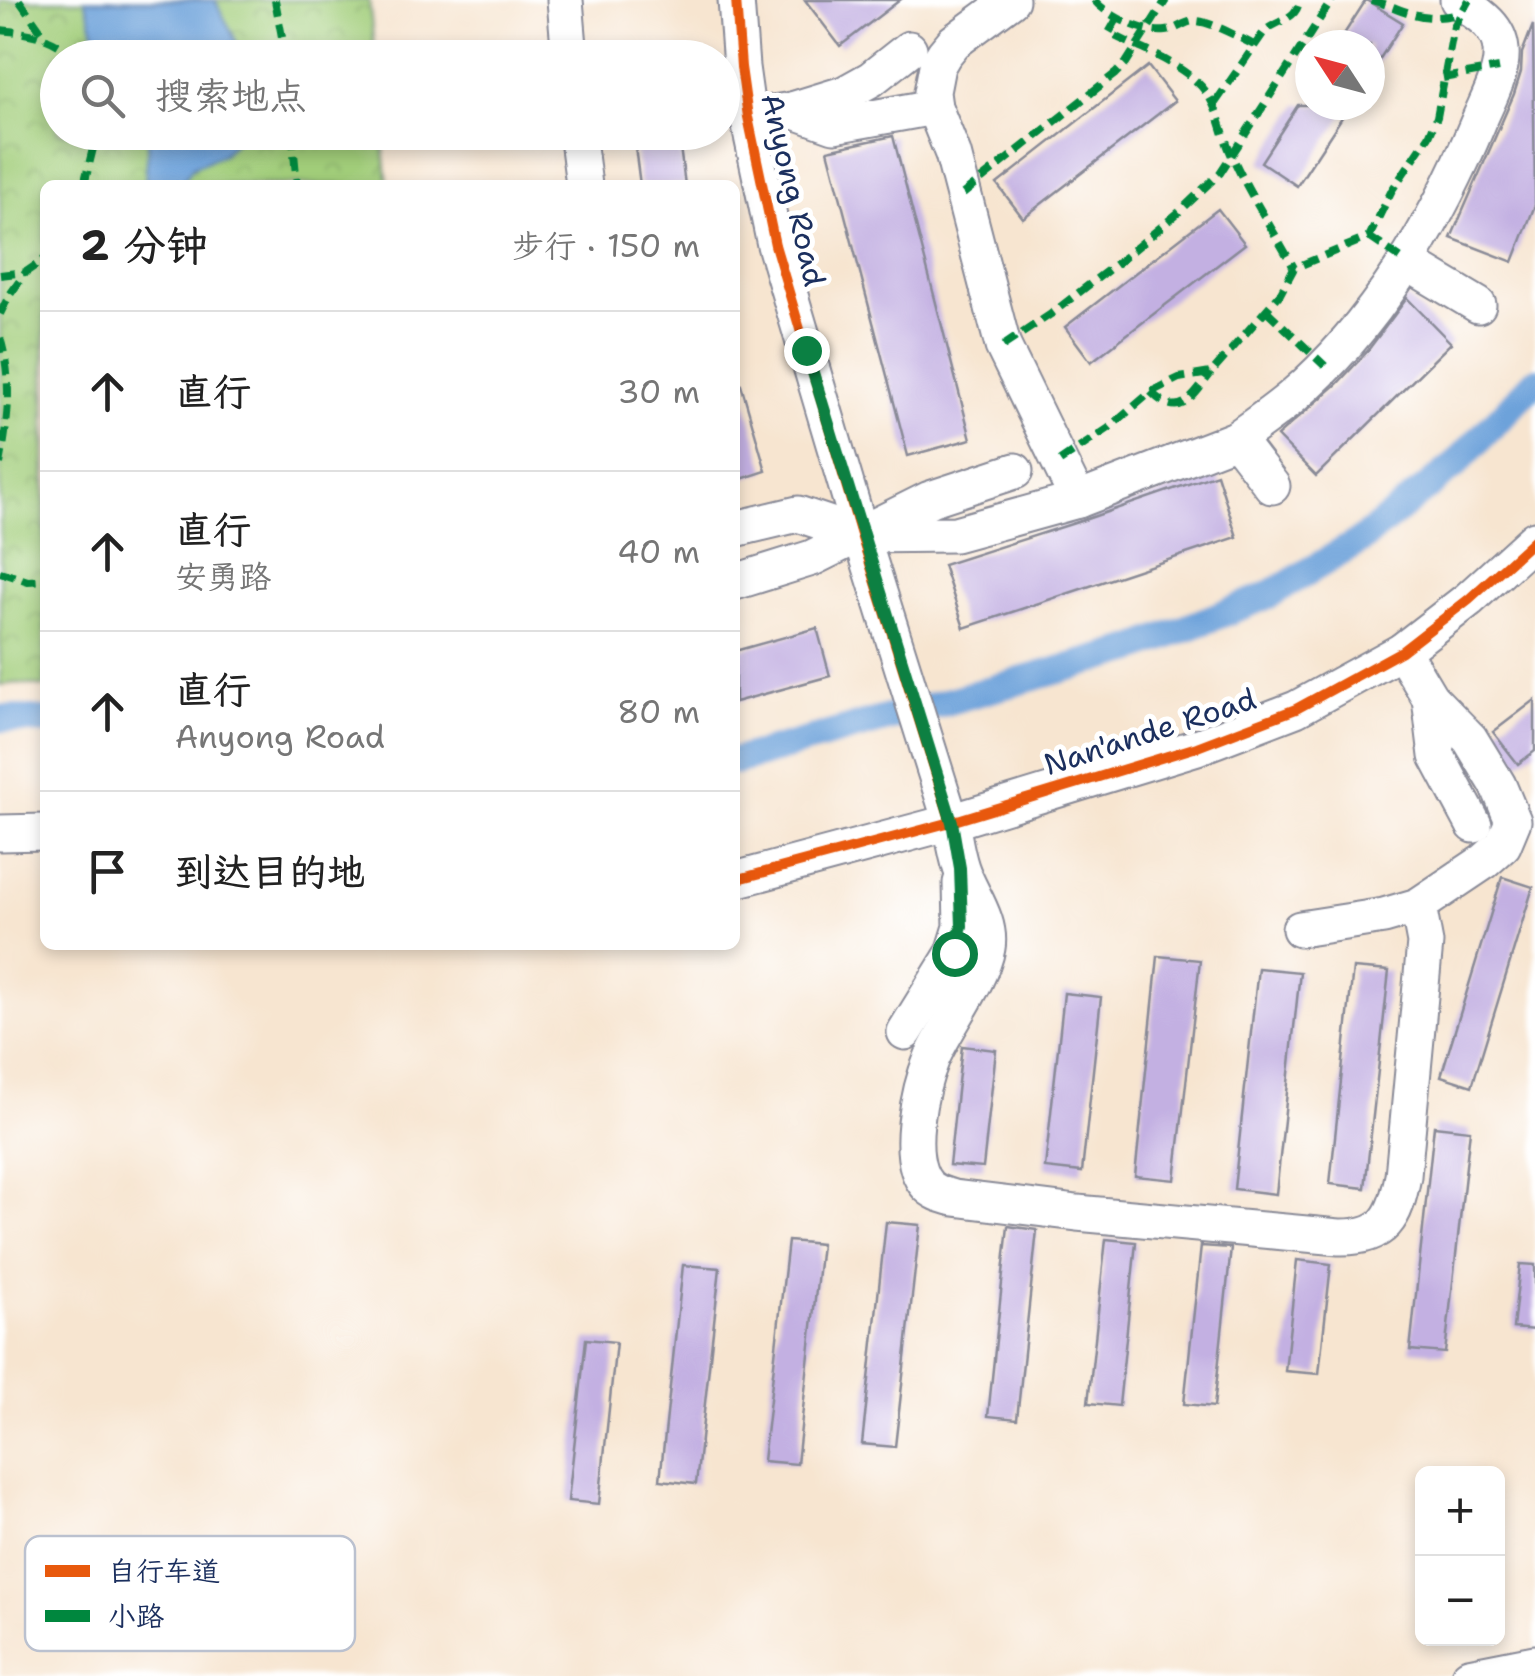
<!DOCTYPE html>
<html lang="zh">
<head>
<meta charset="utf-8">
<style>
  :root { --surface:#fff; --page:#f6f6f6; --text:#222; --muted:#767676; --line:#e0e0e0 }
  body { margin:0; font-family:"Shantell Sans","LXGW WenKai TC",sans-serif; background:var(--page); color:var(--text) }
  .controls { position:absolute; right:30px; bottom:30px; display:grid; overflow:hidden; border-radius:15px; box-shadow:0 5px 15px #0003 }
  .controls button { width:90px; height:90px; display:grid; place-items:center; padding:0; border:0; border-bottom:2px solid var(--line); background:var(--surface); color:var(--text); font:50px sans-serif }
  .compass { position:absolute; left:1295px; top:30px; width:90px; height:90px; border-radius:50%; background:var(--surface); box-shadow:0 5px 15px #0003; rotate:306deg }
  .stop { position:absolute; width:30px; height:30px; margin:-22px; border:8px solid #0b8043; border-radius:50%; background:#fff }
  .stop.end { background:#0b8043; border-color:#fff; box-shadow:0 2px 10px #0008 }
  .list { margin:0; padding:0; list-style:none }
  h2 { display:flex; justify-content:space-between; align-items:center; height:130px; margin:0; padding:0 40px; font-size:42px }
  h2 small { font-size:32px; font-weight:400; color:var(--muted) }
  .list li { display:grid; grid-template-columns:65px 1fr auto; gap:30px; align-items:center; box-sizing:border-box; height:160px; padding:0 40px; border-top:2px solid var(--line) }
  .list b { display:block; font-size:38px; white-space:nowrap }
  .list p { margin:0; font-size:32px; white-space:nowrap; color:var(--muted) }
  .list em { font-size:32px; font-style:normal; color:var(--muted) }
  .icon { flex:none; width:55px; height:55px; fill:none; stroke:currentColor; stroke-width:2; stroke-linecap:round; stroke-linejoin:round }
  .map { position:relative; flex:none; width:1535px; height:1676px; overflow:hidden }
  .search { position:absolute; background:var(--surface); box-shadow:0 5px 15px #0003; left:40px; top:40px; width:700px; height:110px; display:flex; align-items:center; gap:25px; box-sizing:border-box; padding:0 35px; border-radius:55px; color:var(--muted); font-size:38px }
  .panel { position:absolute; background:var(--surface); box-shadow:0 5px 15px #0003; left:40px; top:180px; width:700px; height:770px; border-radius:15px }
  .map>svg:first-child { display:block }
  .park { fill:url(#park-crowns); stroke:#5e7e6c; stroke-width:2.5 }
  .water { fill:#6da2da; stroke:#44689c; stroke-width:2.5 }
  .lines { fill:none; stroke-linecap:round; stroke-linejoin:round }
  .canal { stroke:#6da2da; stroke-width:28 }
  .building { fill:#c3b0e2 }
  .minor-casing { stroke:#898a97; stroke-width:39 }
  .minor { stroke:#fff; stroke-width:35 }
  .quiet { stroke:#00873e; stroke-width:8; stroke-dasharray:15 8; stroke-linecap:butt }
  .cycleway-casing { stroke:#fff; stroke-width:16 }
  .cycleway { stroke:#e8590c; stroke-width:10 }
  .route { stroke:#0b8043; stroke-width:12 }
  .labels { text-anchor:middle; stroke-width:10; stroke-linejoin:round; paint-order:stroke }
  .street-label { font-size:30px; fill:#1b2f5e; stroke:#fff }
  .key { fill:#fff; stroke:#bbc1cf; stroke-width:2.5 }
  .key-label { font-size:28px; fill:#1b2f5e }
</style>
</head>
<body>
<div class="map">
<svg width="1535" height="1676" viewBox="0 0 1535 1676">
  <defs>
    <pattern id="park-crowns" width="20" height="18" patternUnits="userSpaceOnUse" patternTransform="scale(2.5)"><rect width="20" height="18" fill="#a2ce7a"/><path d="M2 6a3 3 0 1 1 6 0M12 15a3 3 0 1 1 6 0" fill="none" stroke="#8bb16c"/></pattern>
  </defs>
  <rect width="100%" height="100%" fill="#fff"/>
  <filter id="ink" filterUnits="userSpaceOnUse"><feTurbulence type="fractalNoise" baseFrequency=".01" numOctaves="2"/><feDisplacementMap in="SourceGraphic" scale="20" xChannelSelector="R" yChannelSelector="G"/><feConvolveMatrix kernelMatrix="1 2 1 2 8 2 1 2 1" color-interpolation-filters="sRGB"/></filter>
  <filter id="wash" filterUnits="userSpaceOnUse"><feTurbulence type="fractalNoise" baseFrequency=".0048" numOctaves="4" result="noise"/><feDisplacementMap in="SourceGraphic" scale="40" xChannelSelector="R" yChannelSelector="G"/><feGaussianBlur stdDeviation="2.25" result="paint"/><feColorMatrix in="noise" values="0 0 0 0 0 0 0 0 0 0 0 0 0 0 0 0 0 1.4 0 .05"/><feComposite in="paint" operator="in"/></filter>
  <g filter="url(#wash)">
    <rect width="100%" height="100%" fill="#f7e5d0"/>
    <polygon class="park" points="0,0 369,0 375,57 58,58 58,132 382,133 388,185 45,185 45,687 18,683 0,685"/>
    <g class="water">
      <polygon points="85,0 215,0 237,43 182,55 180,57 151,57 149,50 109,52 94,31"/>
      <polygon points="149,133 236,133 237,139 222,155 193,167 180,185 145,185"/>
    </g>
    <g class="lines">
      <g class="canal">
        <polyline points="0,718 45,721"/>
        <polyline points="735,761 1134,649 1267,596 1360,541 1454,466 1535,381"/>
      </g>
    </g>
    <g id="blocks">
      <g class="building">
        <polygon points="805,0 900,0 840,46"/>
        <polygon points="1366,0 1403,23 1370,74 1370,45 1337,45"/>
        <polygon points="1533,25 1535,205 1513,262 1451,238 1514,94 1521,72 1522,53"/>
        <polygon points="1148,66 1175,101 1023,218 997,184"/>
        <polygon points="1298,105 1350,105 1297,186 1261,162"/>
        <polygon points="633,132 678,132 685,185 640,185"/>
        <polygon points="893,136 971,439 908,456 828,150"/>
        <polygon points="1218,209 1245,244 1091,362 1065,327"/>
        <polygon points="1407,298 1451,343 1316,476 1277,436 1337,384 1366,353"/>
        <polygon points="741,384 766,471 735,481 735,385"/>
        <polygon points="1217,474 1237,537 964,628 943,565 1084,520"/>
        <polygon points="817,628 830,676 735,702 735,651"/>
        <polygon points="1535,700 1535,751 1518,764 1493,732"/>
        <polygon points="1502,877 1533,887 1472,1086 1441,1076"/>
        <polygon points="1158,956 1200,960 1175,1180 1135,1176"/>
        <polygon points="1258,968 1300,972 1276,1194 1234,1189"/>
        <polygon points="1353,968 1389,971 1365,1188 1330,1184"/>
        <polygon points="1064,993 1101,997 1082,1172 1045,1168"/>
        <polygon points="962,1046 996,1050 983,1168 949,1165"/>
        <polygon points="1434,1126 1470,1130 1445,1353 1410,1350"/>
        <polygon points="886,1222 920,1225 895,1447 862,1444"/>
        <polygon points="1008,1226 1037,1230 1017,1419 988,1416"/>
        <polygon points="1106,1239 1136,1242 1119,1406 1088,1403"/>
        <polygon points="788,1241 821,1244 797,1464 763,1461"/>
        <polygon points="1201,1246 1231,1248 1214,1407 1184,1404"/>
        <polygon points="1297,1260 1331,1264 1319,1374 1285,1371"/>
        <polygon points="1520,1264 1535,1265 1535,1330 1513,1328"/>
        <polygon points="683,1265 720,1268 696,1484 660,1480"/>
        <polygon points="586,1339 616,1342 599,1504 568,1501"/>
      </g>
    </g>
  </g>
  <g filter="url(#ink)">
    <use href="#blocks" fill-opacity="0" stroke="#898a97" stroke-width="2.5"/>
    <g class="lines">
      <defs>
        <g id="minor">
          <polyline points="565,0 570,58"/>
          <path d="M736,0L741,67L748,117L775,245L861,535L951,822C954,837 956,853 961,868C969,893 992,920 987,948C982,979 946,1026 932,1058C920,1087 903,1159 927,1185C934,1193 944,1195 954,1198L1077,1213L1339,1237C1385,1238 1395,1218 1403,1176L1425,943L1418,906"/>
          <polyline points="1011,0 954,42 944,54 937,66 932,92 934,107 953,154 1003,346 1078,500"/>
          <polyline points="792,110 834,125 934,107"/>
          <polyline points="748,117 792,110 844,94 871,79 909,49"/>
          <polyline points="577,132 584,185"/>
          <polyline points="1406,262 1478,305"/>
          <polyline points="1236,439 1272,486"/>
          <path d="M735,529L798,514L861,535L955,534L1078,500L1236,439C1254,426 1273,413 1291,398C1375,327 1436,224 1478,123C1487,101 1503,74 1501,50C1499,25 1477,13 1458,0"/>
          <polyline points="735,582 812,558 930,499 1015,471"/>
          <polyline points="1430,698 1437,756 1474,825"/>
          <polyline points="0,833 45,832"/>
          <polyline points="735,880 951,822 1197,747 1296,709 1402,651 1469,599 1535,539"/>
          <polyline points="1300,929 1384,916 1418,906 1485,861 1503,845 1513,821 1498,785 1470,739 1430,698 1402,651"/>
          <polyline points="905,1032 954,953 962,927 961,883"/>
          <polyline points="1469,1676 1535,1663"/>
        </g>
      </defs>
      <use href="#minor" class="minor-casing"/>
      <use href="#minor" class="minor"/>
      <g class="quiet">
        <polyline points="19,0 46,38"/>
        <polyline points="275,0 286,58"/>
        <path d="M1094,0C1107,16 1145,34 1166,31C1177,30 1184,21 1196,21C1212,22 1240,38 1256,46"/>
        <path d="M1371,0C1408,10 1419,23 1459,14"/>
        <path d="M1117,19L1109,33C1140,49 1170,58 1197,82C1220,103 1220,132 1233,158C1250,196 1274,231 1294,268"/>
        <path d="M0,30C30,33 53,36 75,58"/>
        <polyline points="1443,78 1499,68"/>
        <path d="M1215,103L1264,32C1276,20 1298,20 1299,0"/>
        <polyline points="292,132 297,185"/>
        <polyline points="84,185 97,132"/>
        <polyline points="963,194 1115,74 1126,63 1166,0"/>
        <polyline points="1369,237 1406,262"/>
        <polyline points="0,275 26,272 45,259"/>
        <polyline points="1266,310 1325,366"/>
        <polyline points="0,314 9,296 26,272"/>
        <path d="M0,338C13,380 8,421 0,464"/>
        <polyline points="1003,346 1051,314 1125,257 1179,212 1220,173 1332,0"/>
        <path d="M1151,392C1180,421 1192,398 1211,373"/>
        <polyline points="1060,461 1109,428 1151,392 1179,378 1211,373 1280,294 1294,268 1369,237 1392,190 1429,136 1437,117 1454,26 1469,0"/>
        <polyline points="0,572 28,581 45,580"/>
      </g>
      <defs>
        <g id="cycleway">
          <polyline points="736,0 741,67 748,117 775,245 861,535 951,822"/>
          <polyline points="735,880 951,822 1197,747 1296,709 1402,651 1469,599 1535,539"/>
        </g>
      </defs>
      <use href="#cycleway" class="cycleway-casing"/>
      <use href="#cycleway" class="cycleway"/>
    </g>
  </g>
  <g class="lines" filter="url(#ink)">
    <polyline class="route" points="806,350 952,822 960,868 962,926 954,953"/>
  </g>
  <g class="labels">
    <g class="street-label">
      <text transform="translate(793 190) rotate(77)" y="10">Anyong Road</text>
      <text transform="translate(1150 732) rotate(-18)" y="10">Nan'ande Road</text>
    </g>
  </g>
  <rect x="25" y="1536" width="330" height="115" rx="15" class="key"/>
  <rect x="45" y="1565" width="45" height="12" fill="#e8590c"/>
  <rect x="45" y="1610" width="45" height="12" fill="#00873e"/>
  <g class="key-label">
    <text x="108" y="1581">自行车道</text>
    <text x="108" y="1626">小路</text>
  </g>
</svg>
<div class="controls">
<button>+</button>
<button>−</button>
</div>
<svg class="compass" viewBox="-18 -18 36 36"><path d="M0-13l5 13h-10z" fill="#e53935"/><path d="M0 13l5-13h-10z" fill="#767676"/></svg>
<div class="stop" style="left:954px;top:953px"></div>
<div class="stop end" style="left:806px;top:350px"></div>
<div class="search"><svg class="icon" aria-label="search" viewBox="0 0 24 24"><circle cx="10" cy="10" r="6"/><path d="M15 15l6 6"/></svg>搜索地点</div>
<section class="panel">
<h2>2 分钟<small>步行 · 150 m</small></h2>
<ul class="list">
<li><svg class="icon" aria-label="ahead" viewBox="0 0 24 24"><path d="M12 20V5M6 11l6-6 6 6"/></svg><div><b>直行</b></div><em>30 m</em></li>
<li><svg class="icon" aria-label="ahead" viewBox="0 0 24 24"><path d="M12 20V5M6 11l6-6 6 6"/></svg><div><b>直行</b><p>安勇路</p></div><em>40 m</em></li>
<li><svg class="icon" aria-label="ahead" viewBox="0 0 24 24"><path d="M12 20V5M6 11l6-6 6 6"/></svg><div><b>直行</b><p>Anyong Road</p></div><em>80 m</em></li>
<li><svg class="icon" aria-label="arrive" viewBox="0 0 24 24"><path d="M6 21V4h12l-3 4 3 4H6"/></svg><div><b>到达目的地</b></div></li>
</ul>
</section>
</div>
</body>
</html>
